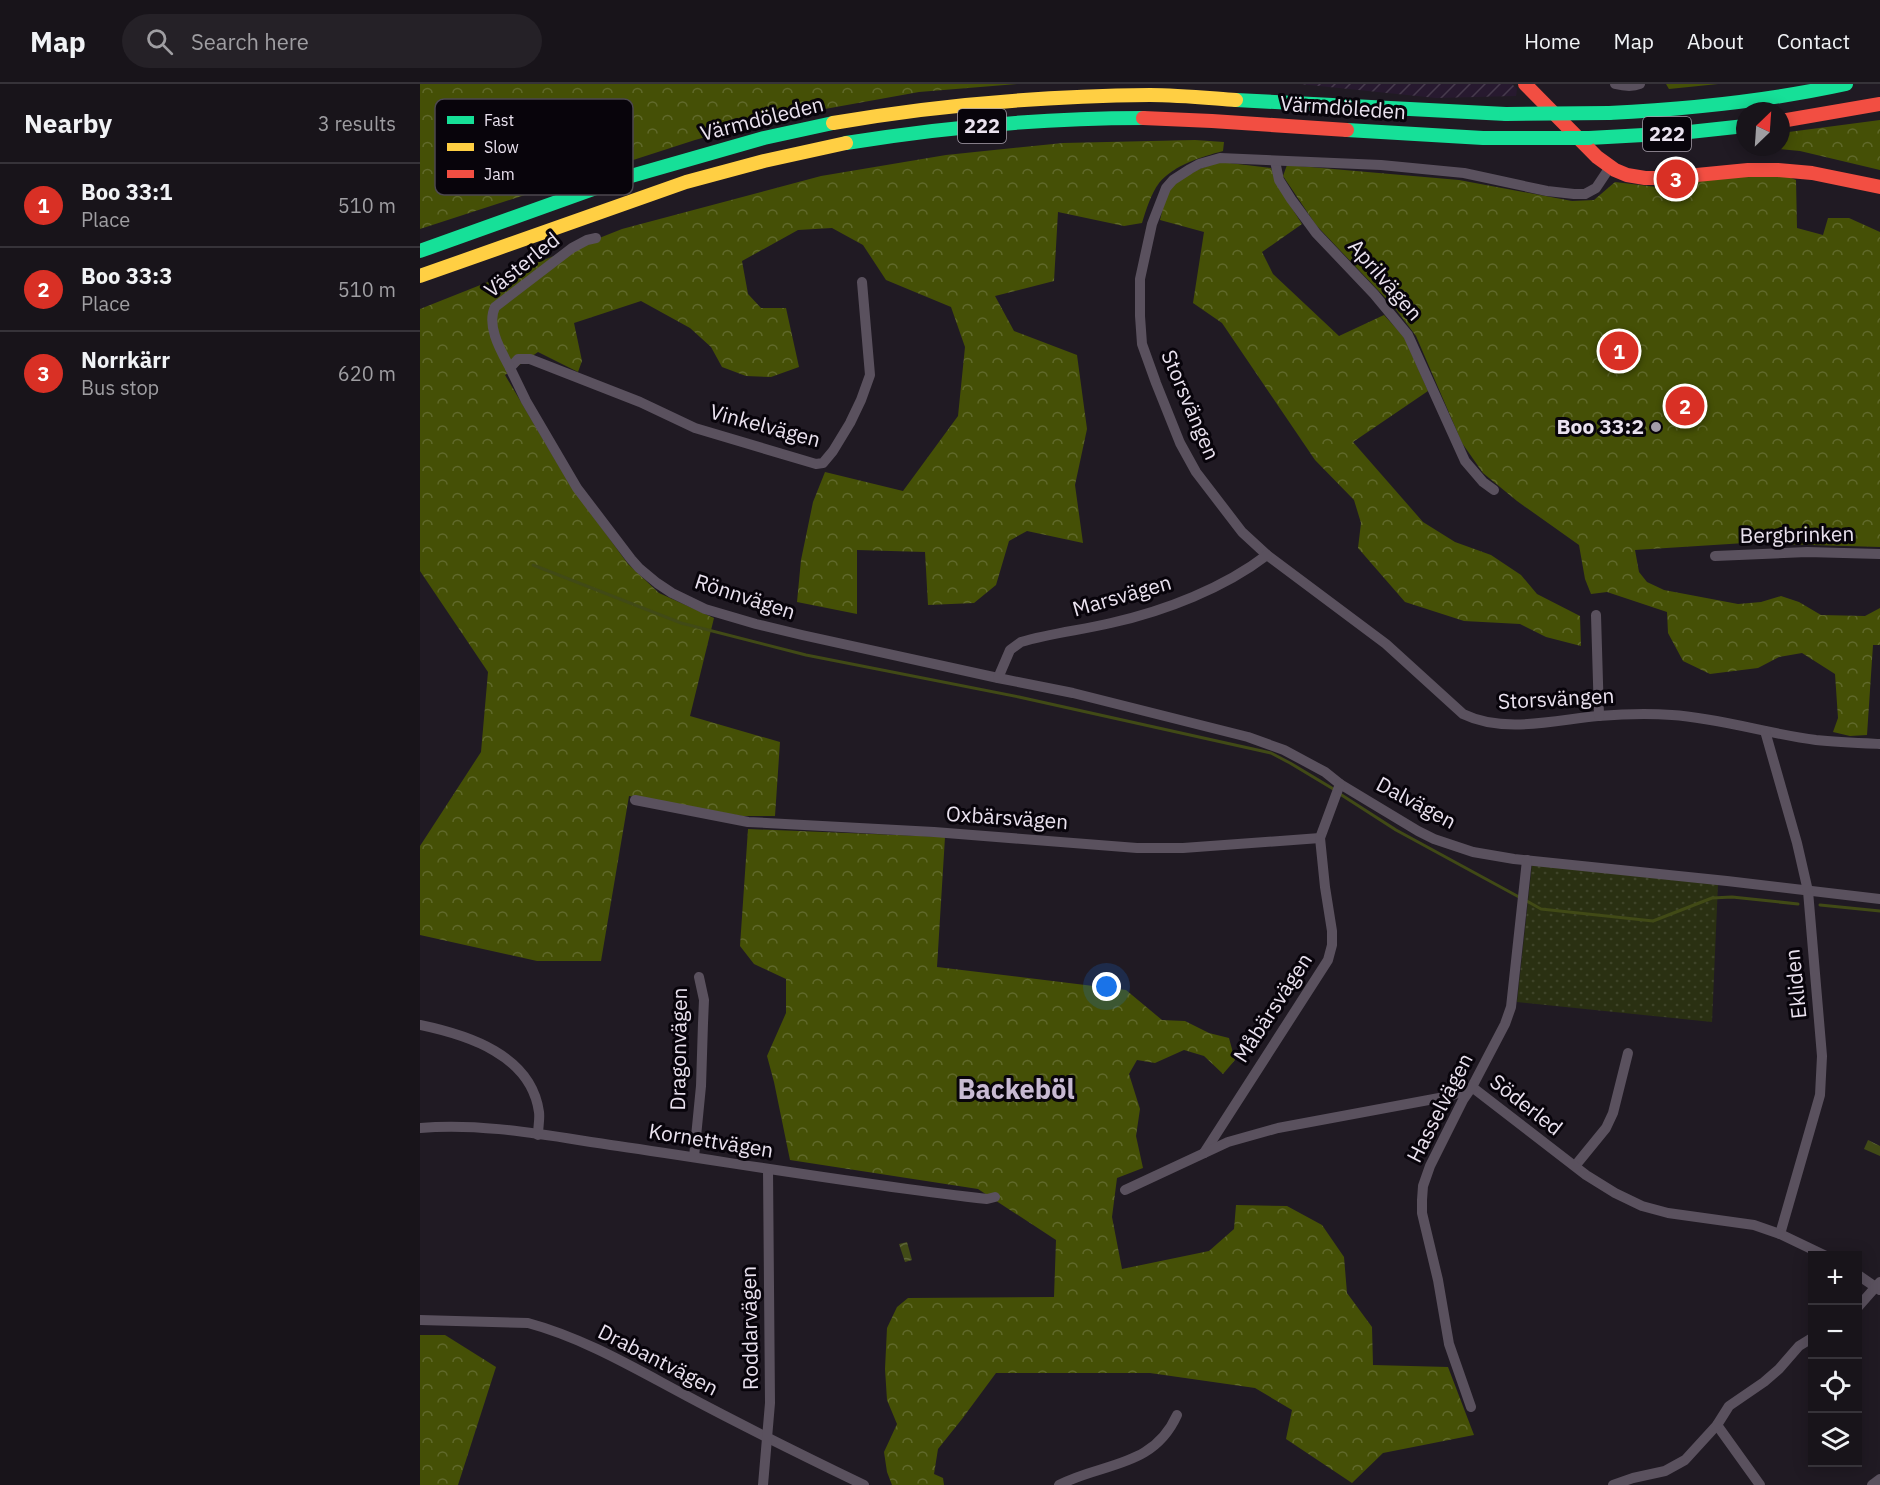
<!DOCTYPE html>
<html lang="en">
<head>
<meta charset="utf-8">
<style>
  :root { --surface:#18141a; --page:#252127; --text:#f1f3f6; --muted:#9f9ea2; --line:#363339; --accent:#d93025 }
  body { margin:0; font-family:"IBM Plex Sans",sans-serif; background:var(--page); color:var(--text) }
  .controls { position:absolute; right:18px; bottom:18px; display:grid; overflow:hidden; border-radius:0px; box-shadow:0 3px 15px #0003 }
  .controls button { width:54px; height:54px; display:grid; place-items:center; padding:0; border:0; border-bottom:2px solid var(--line); background:var(--surface); color:var(--text); font:30px sans-serif }
  .compass { position:absolute; left:1316px; top:18px; width:54px; height:54px; border-radius:50%; background:var(--surface); box-shadow:0 3px 15px #0003; rotate:25deg }
  .you { position:absolute; left:687px; top:903px; width:21px; height:21px; margin:-15px; border:4px solid #fff; border-radius:50%; background:#1a73e8; box-shadow:0 0 0 9px #1a73e833 }
  .badge { display:grid; place-items:center; width:39px; height:39px; border-radius:50%; background:var(--accent); color:#fff; font-size:20px; font-weight:700 }
  .pin { position:absolute; translate:-50% -50%; border:3px solid #fff; box-shadow:0 2px 6px #0006 }
  .list { margin:0; padding:0; list-style:none }
  h2 { display:flex; justify-content:space-between; align-items:center; height:78px; margin:0; padding:0 24px; font-size:26px }
  h2 small { font-size:20px; font-weight:400; color:var(--muted) }
  .list li { display:grid; grid-template-columns:39px 1fr auto; gap:18px; align-items:center; box-sizing:border-box; height:84px; padding:0 24px; border-top:2px solid var(--line) }
  .list b { display:block; font-size:22px; white-space:nowrap }
  .list p { margin:0; font-size:20px; white-space:nowrap; color:var(--muted) }
  .list em { font-size:20px; font-style:normal; color:var(--muted) }
  .icon { flex:none; width:33px; height:33px; fill:none; stroke:currentColor; stroke-width:2; stroke-linecap:round; stroke-linejoin:round }
  .map { position:relative; flex:none; width:1460px; height:1401px; overflow:hidden }
  header { display:flex; align-items:center; gap:36px; box-sizing:border-box; height:84px; padding:0 30px; background:var(--surface); border-bottom:2px solid var(--line) }
  header strong { font-size:28px }
  nav { display:flex; gap:33px; margin-inline-start:auto; font-size:21px }
  .search { width:420px; height:54px; background:var(--page); display:flex; align-items:center; gap:15px; box-sizing:border-box; padding:0 21px; border-radius:33px; color:var(--muted); font-size:22px }
  main { display:flex }
  aside { flex:1; background:var(--surface) }
  .map>svg:first-child { display:block }
  .industrial { fill:url(#industrial-furrows) }
  .grass { fill:url(#grass-dots) }
  .forest { fill:url(#forest-crowns) }
  .water { fill:url(#water-waves) }
  .lines { fill:none; stroke-linecap:round; stroke-linejoin:round }
  .stream { stroke:#414a16; stroke-width:3 }
  .street { stroke:#5a515e; stroke-width:10 }
  .fast { stroke:#16e098; stroke-width:14 }
  .slow { stroke:#ffcf43; stroke-width:14 }
  .jam { stroke:#f24e42; stroke-width:14 }
  .fast-bridge { stroke:#16e098; stroke-width:14 }
  .poi-dot { fill:#a39ca8; stroke:#08040b; stroke-width:2 }
  .labels { text-anchor:middle; stroke-width:6; stroke-linejoin:round; paint-order:stroke }
  .shield { fill:#08040b; stroke:#a69fab; stroke-width:1.5 }
  .shield-label { font-size:20px; font-weight:bold; fill:#eae2ef }
  .street-label { font-size:21px; fill:#eae2ef; stroke:#08040b }
  .poi-label { font-size:21px; font-weight:bold; fill:#eae2ef; stroke:#08040b; text-anchor:end }
  .district-label { font-size:27px; font-weight:bold; fill:#c8bad2; stroke:#08040b }
  .key { fill:#08040b; stroke:#4c474f; stroke-width:1.5 }
  .key-label { font-size:16px; fill:#eae2ef }
</style>
</head>
<body>
<header>
<strong>Map</strong>
<div class="search"><svg class="icon" aria-label="search" viewBox="0 0 24 24"><circle cx="10" cy="10" r="6"/><path d="M15 15l6 6"/></svg>Search here</div>
<nav><a>Home</a><a>Map</a><a>About</a><a>Contact</a></nav>
</header>
<main>
<aside>
<h2>Nearby<small>3 results</small></h2>
<ul class="list">
<li><span class="badge">1</span><div><b>Boo 33:1</b><p>Place</p></div><em>510 m</em></li>
<li><span class="badge">2</span><div><b>Boo 33:3</b><p>Place</p></div><em>510 m</em></li>
<li><span class="badge">3</span><div><b>Norrkärr</b><p>Bus stop</p></div><em>620 m</em></li>
</ul>
</aside>
<div class="map">
<svg width="1460" height="1401" viewBox="0 0 1460 1401">
  <defs>
    <pattern id="industrial-furrows" width="10" height="10" patternUnits="userSpaceOnUse" patternTransform="scale(1.5)"><rect width="10" height="10" fill="#27192f"/><path d="M-1 1l2-2M0 10L10 0M9 11l2-2" fill="none" stroke="#463a4d"/></pattern>
    <pattern id="grass-dots" width="8" height="8" patternUnits="userSpaceOnUse" patternTransform="scale(1.5)"><rect width="8" height="8" fill="#2a3012"/><path d="M2 2h.1M6 6h.1" fill="none" stroke="#3f4429" stroke-width="1.8" stroke-linecap="round"/></pattern>
    <pattern id="forest-crowns" width="20" height="18" patternUnits="userSpaceOnUse" patternTransform="scale(1.5)"><rect width="20" height="18" fill="#455006"/><path d="M2 6a3 3 0 1 1 6 0M12 15a3 3 0 1 1 6 0" fill="none" stroke="#60692b"/></pattern>
    <pattern id="water-waves" width="16" height="10" patternUnits="userSpaceOnUse" patternTransform="scale(1.5)"><rect width="16" height="10" fill="#414a16"/><path d="M0 5q4-4 8 0t8 0" fill="none" stroke="#5d6438"/></pattern>
  </defs>
  <rect width="100%" height="100%" fill="#201a23"/>
  <polygon class="industrial" points="880,0 1092,0 1097,5 1096,12 1016,14"/>
  <polygon class="grass" points="1112,780 1298,800 1292,938 1097,918"/>
  <g class="forest">
    <polygon points="0,0 597,0 499,8 355,34 275,56 0,145"/>
    <polygon points="1246,0 1298,0 1249,5"/>
    <polygon points="1460,36 1460,86 1380,67 1359,65 1359,63 1361,63 1361,49"/>
    <path d="M775,56L804,58L803,67C781,73 754,81 739,99C731,110 726,126 722,139L704,142L638,128L634,197L575,212L594,247L657,271L667,345L655,401L663,459L607,447L589,457L576,501L554,519L508,521L505,468L437,466V530L377,518L381,476L393,418L405,388L483,407L538,332L545,263L531,223L466,196L443,161L412,144L378,146L322,177L328,210L341,224H366L379,283L351,293L326,292L302,283L291,263L270,244L221,217L154,239L162,277L158,288L118,268L85,291L150,401L208,480L239,509L294,534L270,632L360,658L355,732H322L209,712L181,877H117L0,851V762L61,668L68,588L0,487V225L202,145L401,92L526,71L643,59Z"/>
    <path d="M801,78L851,84L859,104L882,140L842,168L853,190L919,252L964,231L984,253L1008,307L933,358L1003,438L1035,458L1071,471L1101,491L1117,510L1160,532L1161,562L1126,553L1100,540L1044,537L985,518L938,464L941,439L934,416L895,376L802,239L773,219L784,148L740,136C742,129 743,120 746,113C756,91 781,84 801,78Z"/>
    <polygon points="867,81 1039,96 1152,117 1174,116 1195,98 1237,103 1283,97 1292,93 1366,92 1376,96 1377,144 1403,151 1408,134 1429,134 1460,148 1460,463 1325,459 1215,466 1219,488 1227,498 1244,506 1318,520 1341,518 1361,512 1379,518 1401,531 1445,532 1460,524 1460,561 1453,561 1447,651 1430,652 1413,648 1418,634 1415,590 1382,569 1359,573 1338,584 1290,590 1263,577 1248,549 1247,528 1187,508 1171,510 1165,495 1159,461 1097,417 1063,389 1042,359 996,252 974,223 896,141 863,92"/>
    <polygon points="328,745 525,753 517,883 706,906 742,936 765,937 789,949 809,954 815,976 803,990 784,972 764,966 735,979 717,976 709,990 720,1025 716,1052 723,1084 697,1094 692,1133 702,1185 789,1167 814,1145 816,1121 867,1122 902,1141 924,1173 927,1209 952,1243 953,1281 1028,1283 1054,1351 963,1369 932,1399 866,1355 872,1326 835,1304 730,1289 576,1289 542,1335 518,1365 514,1390 523,1394 524,1401 472,1401 467,1388 464,1368 477,1340 467,1316 465,1285 467,1244 477,1223 488,1214 634,1213 636,1156 558,1105 370,1076 354,998 347,972 366,929 366,895 334,880 320,862"/>
    <polygon points="0,1251 25,1251 76,1283 38,1401 0,1401"/>
  </g>
  <g class="water">
    <polygon points="1448,1056 1460,1062 1460,1072 1444,1065"/>
    <polygon points="487,1158 492,1176 485,1178 479,1160"/>
  </g>
  <g class="lines">
    <g class="stream">
      <polyline points="113,481 261,539 386,571 599,613 851,669 870,679 915,706"/>
      <polyline points="920,710 976,746 1099,813"/>
      <polyline points="1105,816 1121,825 1233,837 1292,814 1312,813 1378,820"/>
      <polyline points="1400,821 1460,827"/>
    </g>
    <g class="street">
      <path d="M1195,0C1203,2 1213,3 1220,0"/>
      <polyline points="855,77 859,96 871,115 896,149 954,210 988,251 1045,377 1063,398 1074,406"/>
      <path d="M1190,83L1176,104L1165,110H1154L1127,107L1044,89L961,81L800,74L779,80L770,85L753,96L746,104L732,140L720,195V232L722,260L736,299L760,359L776,388L822,448L847,471L966,560L1043,630C1084,650 1135,636 1178,632C1202,630 1228,629 1252,631C1300,634 1348,650 1396,656C1417,658 1439,659 1460,660"/>
      <polyline points="442,198 450,291 441,316 430,339 413,367 403,379 396,380 275,344 220,318 110,275 98,275 90,284 106,317 157,404 211,475 219,484 237,499 252,509 285,525 336,540 382,551 578,594 653,609 828,653 864,666 905,688 920,700 998,747 1014,755 1053,768 1094,775 1307,797 1460,815"/>
      <path d="M90,284C81,267 66,242 75,223L152,164L167,156L176,154"/>
      <polyline points="1295,472 1387,468 1460,470"/>
      <polyline points="1176,531 1179,632"/>
      <path d="M578,594L590,566L601,558C631,549 662,546 691,539C745,527 804,504 847,471"/>
      <polyline points="1345,647 1377,759 1388,807 1402,972 1400,1011 1360,1150"/>
      <polyline points="215,716 328,738 514,748 717,764 763,764 900,754 920,700"/>
      <path d="M0,941C48,951 111,971 119,1028C120,1035 118,1043 118,1051"/>
      <path d="M0,1044C65,1038 134,1053 198,1062C321,1080 443,1101 567,1115L575,1113"/>
      <polyline points="784,1069 908,876 912,861 912,847 905,803 900,754"/>
      <polyline points="274,1073 281,1002 283,939 284,916 279,893"/>
      <polyline points="1155,1082 1186,1044 1193,1029 1208,969"/>
      <polyline points="705,1106 808,1058 858,1044 1030,1012 1052,1003 1166,1091 1195,1109 1222,1122 1248,1129 1334,1141 1360,1150 1406,1172"/>
      <polyline points="1438,1191 1460,1206"/>
      <polyline points="1438,1223 1460,1198"/>
      <path d="M0,1236L108,1239C164,1254 216,1285 267,1312C325,1343 384,1372 444,1401"/>
      <polyline points="1051,1323 1029,1260 1018,1196 1002,1129 1002,1116 1003,1102 1010,1082 1043,1016 1052,1003 1085,940 1091,923 1107,776"/>
      <polyline points="1297,1341 1340,1401"/>
      <polyline points="343,1401 350,1319 348,1086"/>
      <path d="M639,1401C684,1378 733,1384 757,1331"/>
      <polyline points="1193,1401 1213,1394 1245,1387 1265,1376 1297,1341 1309,1322 1344,1298 1359,1285 1379,1262 1392,1254"/>
      <polyline points="1452,1401 1460,1395"/>
    </g>
    <g class="fast">
      <polyline points="816,16 1086,30"/>
      <path d="M1189,29C1269,25 1348,17 1426,0"/>
      <polyline points="927,46 1063,54 1145,54"/>
      <polyline points="1169,54 1260,49 1325,42"/>
      <path d="M426,59C525,43 623,34 723,34"/>
      <polyline points="0,167 204,94 344,54 413,39"/>
    </g>
    <g class="slow">
      <path d="M413,39C517,21 624,12 730,11C758,11 788,14 816,16"/>
      <polyline points="0,192 266,98 344,77 426,59"/>
    </g>
    <g class="jam">
      <polyline points="1105,0 1177,73 1195,86 1207,91 1225,94 1246,94 1328,86 1358,86 1392,89 1460,103"/>
      <polyline points="723,34 792,37 927,46"/>
      <polyline points="1361,37 1460,20"/>
    </g>
    <g class="fast-bridge">
      <polyline points="1086,30 1189,29"/>
      <polyline points="1145,54 1169,54"/>
    </g>
  </g>
  <circle class="poi-dot" cx="1236" cy="343" r="6"/>
  <g class="labels">
    <g class="shield">
      <rect x="538" y="25" width="48" height="34" rx="4.5"/>
      <rect x="1223" y="33" width="48" height="34" rx="4.5"/>
    </g>
    <g class="shield-label">
      <text x="562" y="49">222</text>
      <text x="1247" y="57">222</text>
    </g>
    <g class="street-label">
      <text transform="translate(923 24) rotate(4)" y="7">Värmdöleden</text>
      <text transform="translate(342 35) rotate(-14)" y="7">Värmdöleden</text>
      <text transform="translate(102 181) rotate(-39)" y="7">Västerled</text>
      <text transform="translate(965 196) rotate(49)" y="7">Aprilvägen</text>
      <text transform="translate(770 321) rotate(67)" y="7">Storsvängen</text>
      <text transform="translate(345 342) rotate(15)" y="7">Vinkelvägen</text>
      <text transform="translate(1377 451) rotate(-1)" y="7">Bergbrinken</text>
      <text transform="translate(702 512) rotate(-16)" y="7">Marsvägen</text>
      <text transform="translate(325 513) rotate(18)" y="7">Rönnvägen</text>
      <text transform="translate(1136 615) rotate(-3)" y="7">Storsvängen</text>
      <text transform="translate(996 719) rotate(28)" y="7">Dalvägen</text>
      <text transform="translate(587 734) rotate(4)" y="7">Oxbärsvägen</text>
      <text transform="translate(1376 900) rotate(-96)" y="7">Ekliden</text>
      <text transform="translate(853 924) rotate(-57)" y="7">Måbärsvägen</text>
      <text transform="translate(259 965) rotate(-89)" y="7">Dragonvägen</text>
      <text transform="translate(1106 1021) rotate(38)" y="7">Söderled</text>
      <text transform="translate(1020 1024) rotate(-63)" y="7">Hasselvägen</text>
      <text transform="translate(291 1057) rotate(9)" y="7">Kornettvägen</text>
      <text transform="translate(330 1244) rotate(-91)" y="7">Roddarvägen</text>
      <text transform="translate(238 1276) rotate(27)" y="7">Drabantvägen</text>
    </g>
    <g class="poi-label">
      <text x="1224" y="350">Boo 33:2</text>
    </g>
    <g class="district-label">
      <text x="596" y="1015">Backeböl</text>
    </g>
  </g>
  <rect x="15" y="15" width="198" height="96" rx="9" class="key"/>
  <rect x="27" y="32" width="27" height="8" fill="#16e098"/>
  <rect x="27" y="59" width="27" height="8" fill="#ffcf43"/>
  <rect x="27" y="86" width="27" height="8" fill="#f24e42"/>
  <g class="key-label">
    <text x="64" y="42">Fast</text>
    <text x="64" y="69">Slow</text>
    <text x="64" y="96">Jam</text>
  </g>
</svg>
<div class="controls">
<button>+</button>
<button>−</button>
<button><svg class="icon" aria-label="locate" viewBox="0 0 24 24"><circle cx="12" cy="12" r="6"/><path d="M12 2v4M12 18v4M2 12h4M18 12h4"/></svg></button>
<button><svg class="icon" aria-label="layers" viewBox="0 0 24 24"><path d="M12 4l9 5-9 5-9-5zM3 14l9 5 9-5"/></svg></button>
</div>
<svg class="compass" viewBox="-18 -18 36 36"><path d="M0-13l5 13h-10z" fill="#e53935"/><path d="M0 13l5-13h-10z" fill="#9f9ea2"/></svg>
<div class="you"></div>
<div class="pin badge" style="left:1199px;top:267px">1</div>
<div class="pin badge" style="left:1265px;top:322px">2</div>
<div class="pin badge" style="left:1256px;top:95px">3</div>
</div>
</main>
</body>
</html>
